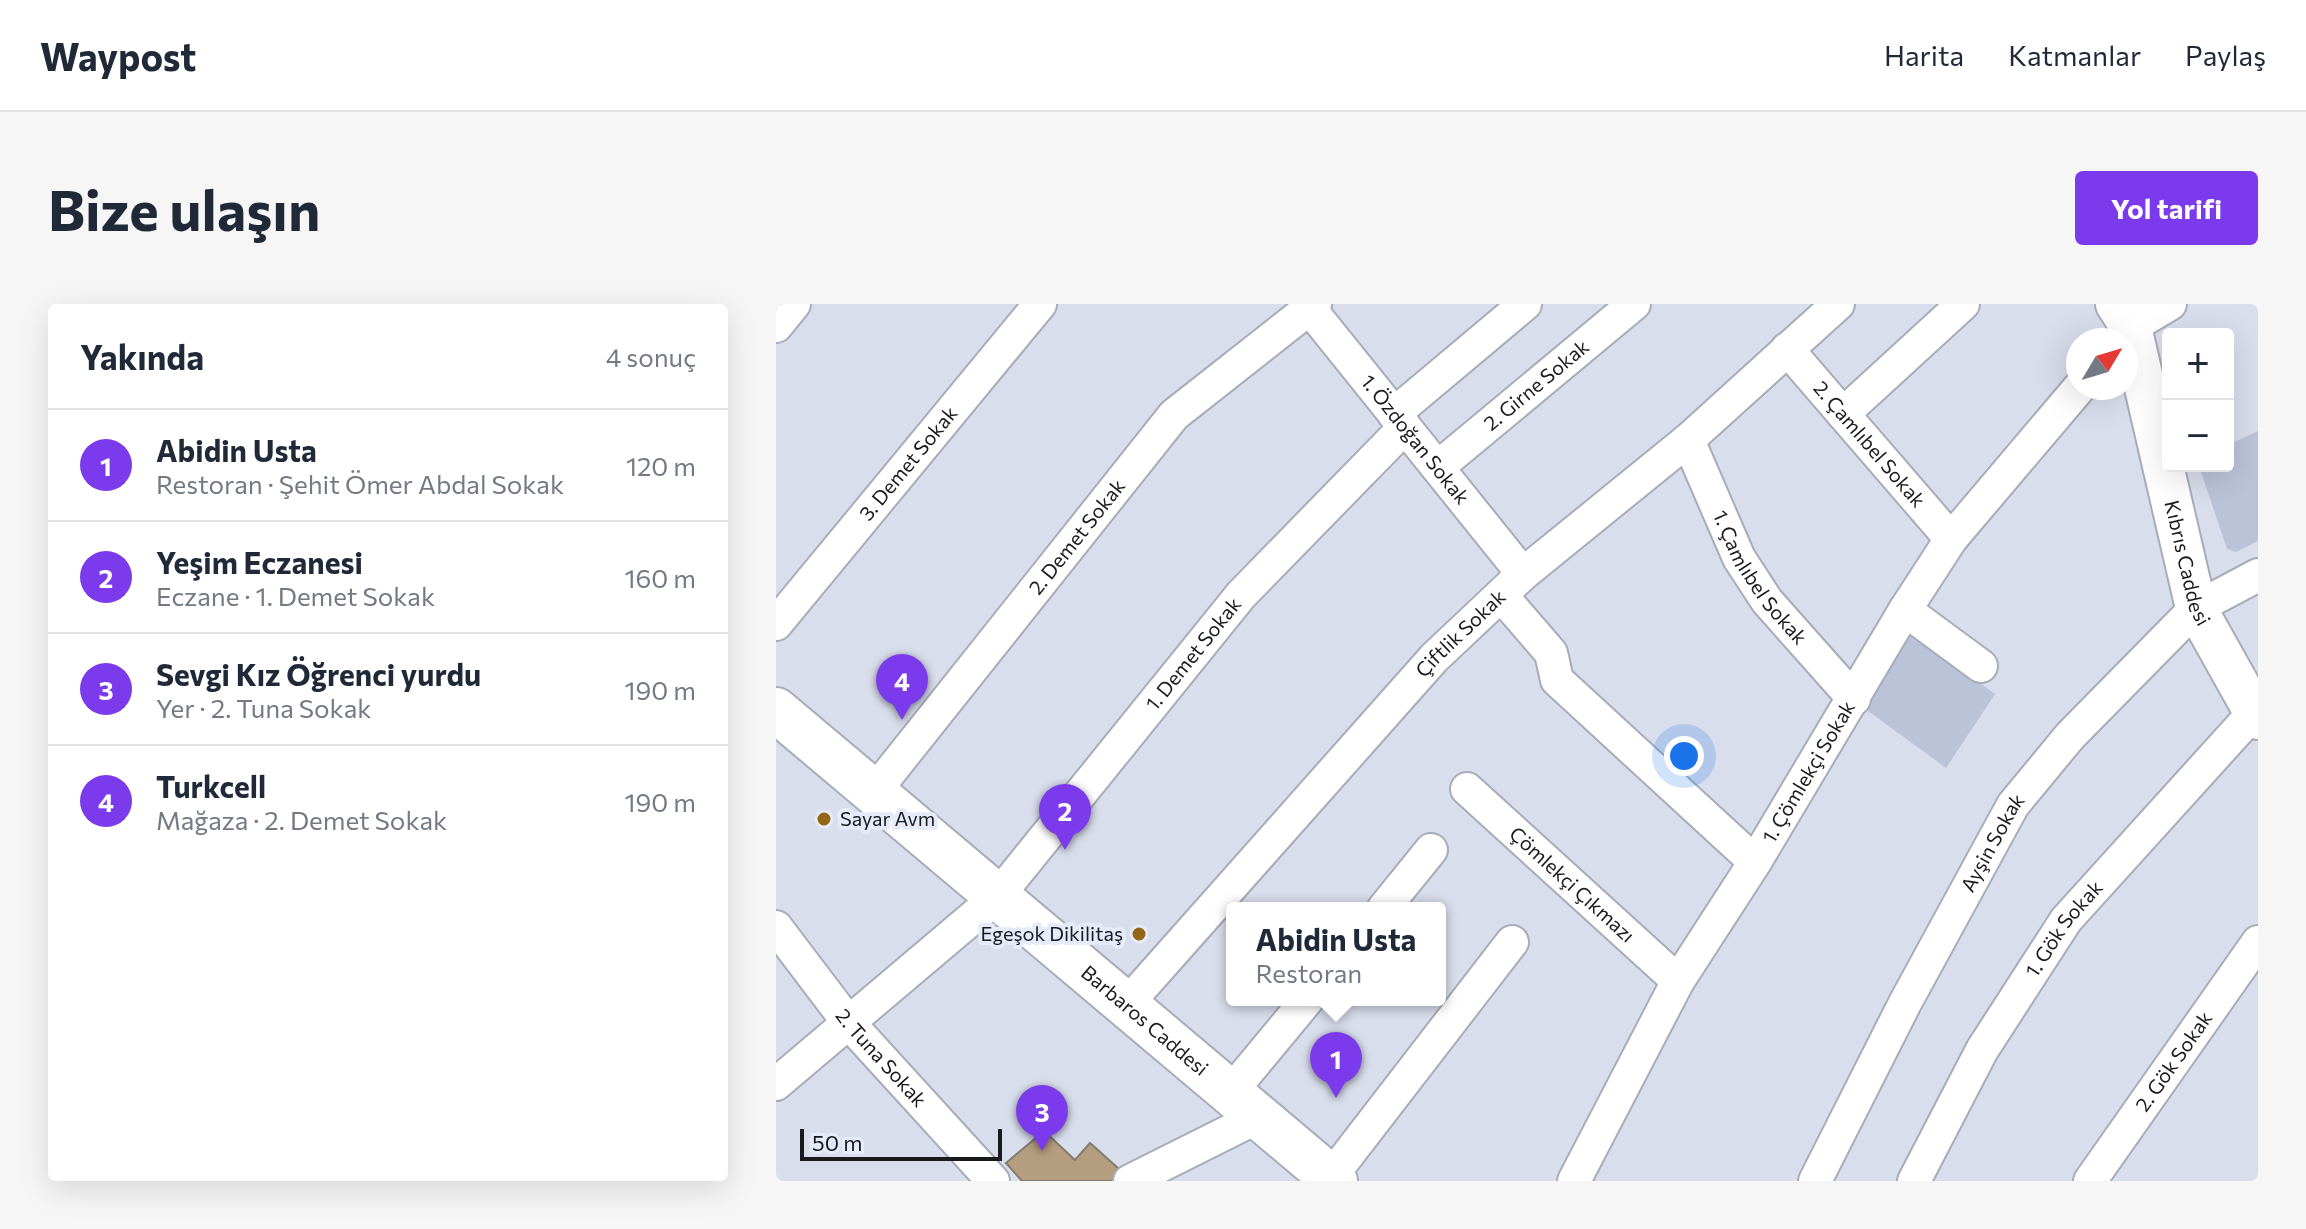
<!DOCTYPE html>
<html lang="tr">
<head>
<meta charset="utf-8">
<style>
  :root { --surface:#fff; --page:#f6f6f7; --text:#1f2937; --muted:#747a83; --line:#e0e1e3; --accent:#7c3aed }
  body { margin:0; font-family:Commissioner,sans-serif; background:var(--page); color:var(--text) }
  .controls { position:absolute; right:24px; top:24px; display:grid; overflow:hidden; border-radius:8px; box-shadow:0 8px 32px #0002 }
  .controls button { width:72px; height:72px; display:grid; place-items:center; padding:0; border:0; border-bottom:2px solid var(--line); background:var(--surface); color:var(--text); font:40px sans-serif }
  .compass { position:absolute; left:1290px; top:24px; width:72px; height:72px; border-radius:50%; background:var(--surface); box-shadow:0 8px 32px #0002; rotate:52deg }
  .scale { position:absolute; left:24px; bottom:20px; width:202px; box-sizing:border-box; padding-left:8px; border:4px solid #181a1e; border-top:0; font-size:22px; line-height:28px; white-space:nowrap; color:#181a1e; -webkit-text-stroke:6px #e6ebf9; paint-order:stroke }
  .you { position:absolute; left:908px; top:452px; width:28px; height:28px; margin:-20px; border:6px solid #fff; border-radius:50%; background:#1a73e8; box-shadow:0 0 0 12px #1a73e833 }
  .badge { display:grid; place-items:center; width:52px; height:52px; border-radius:50%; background:var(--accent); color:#fff; font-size:26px; font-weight:700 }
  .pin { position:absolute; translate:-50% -66px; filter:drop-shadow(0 2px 4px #0008) }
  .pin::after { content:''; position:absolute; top:42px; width:28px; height:24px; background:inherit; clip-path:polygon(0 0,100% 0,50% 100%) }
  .popup { position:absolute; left:450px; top:598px; width:220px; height:104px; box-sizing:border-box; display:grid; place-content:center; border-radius:8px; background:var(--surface); filter:drop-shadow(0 2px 6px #0005); font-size:26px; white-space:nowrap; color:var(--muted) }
  .popup b { font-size:30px; color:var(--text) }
  .popup::after { content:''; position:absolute; left:50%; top:100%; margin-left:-16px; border:16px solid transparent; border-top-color:var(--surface) }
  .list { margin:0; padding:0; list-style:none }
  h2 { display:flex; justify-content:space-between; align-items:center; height:104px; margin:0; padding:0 32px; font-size:34px }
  h2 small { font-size:26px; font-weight:400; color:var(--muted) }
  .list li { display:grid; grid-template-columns:52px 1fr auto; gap:24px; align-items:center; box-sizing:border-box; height:112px; padding:0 32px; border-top:2px solid var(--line) }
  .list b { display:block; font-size:30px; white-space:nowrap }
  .list p { margin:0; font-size:26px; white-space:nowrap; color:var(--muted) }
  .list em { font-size:26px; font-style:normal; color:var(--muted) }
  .map { position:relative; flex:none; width:1482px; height:877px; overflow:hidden; border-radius:8px }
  header { display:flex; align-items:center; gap:48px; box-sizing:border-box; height:112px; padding:0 40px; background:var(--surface); border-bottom:2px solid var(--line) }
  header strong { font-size:38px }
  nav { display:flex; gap:44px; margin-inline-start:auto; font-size:28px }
  .intro { display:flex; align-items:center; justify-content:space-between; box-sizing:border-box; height:192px; padding:0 48px }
  h1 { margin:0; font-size:56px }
  .button { padding:20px 36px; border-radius:8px; background:var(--accent); color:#fff; font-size:28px; font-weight:700 }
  main { display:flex; gap:48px; padding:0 48px }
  aside { flex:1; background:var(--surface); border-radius:8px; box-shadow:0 8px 32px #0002 }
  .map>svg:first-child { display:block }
  .green { fill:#bbc3d9 }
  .building { fill:#b59e7f; stroke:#837b70; stroke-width:2 }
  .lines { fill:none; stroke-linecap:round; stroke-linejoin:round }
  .minor-casing { stroke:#a7acb9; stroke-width:36 }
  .tertiary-casing { stroke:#a7acb9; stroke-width:44 }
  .secondary-casing { stroke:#a7acb9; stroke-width:48 }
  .minor { stroke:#fff; stroke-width:32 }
  .tertiary { stroke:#fff; stroke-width:40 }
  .secondary { stroke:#fff; stroke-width:44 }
  .poi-dot { fill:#956615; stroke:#e6ebf9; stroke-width:3 }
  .labels { text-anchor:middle; stroke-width:8; stroke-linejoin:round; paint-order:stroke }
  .street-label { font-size:20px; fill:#181a1e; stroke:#e6ebf9 }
  .poi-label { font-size:20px; fill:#181a1e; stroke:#e6ebf9; text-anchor:start }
</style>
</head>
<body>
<header>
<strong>Waypost</strong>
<nav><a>Harita</a><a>Katmanlar</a><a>Paylaş</a></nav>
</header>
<div class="intro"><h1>Bize ulaşın</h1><a class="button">Yol tarifi</a></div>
<main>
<aside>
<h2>Yakında<small>4 sonuç</small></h2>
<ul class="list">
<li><span class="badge">1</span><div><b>Abidin Usta</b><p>Restoran · Şehit Ömer Abdal Sokak</p></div><em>120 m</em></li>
<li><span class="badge">2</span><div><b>Yeşim Eczanesi</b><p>Eczane · 1. Demet Sokak</p></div><em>160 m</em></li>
<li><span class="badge">3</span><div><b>Sevgi Kız Öğrenci yurdu</b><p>Yer · 2. Tuna Sokak</p></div><em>190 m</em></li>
<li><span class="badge">4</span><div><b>Turkcell</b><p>Mağaza · 2. Demet Sokak</p></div><em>190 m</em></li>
</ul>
</aside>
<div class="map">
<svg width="1482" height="877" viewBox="0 0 1482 877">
  <rect width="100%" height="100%" fill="#d9deec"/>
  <g class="green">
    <polygon points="1482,127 1482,237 1460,248 1451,245 1423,162 1452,162 1452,141"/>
    <polygon points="1135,329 1219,390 1170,464 1088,404"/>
  </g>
  <polygon class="building" points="268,827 299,856 314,839 353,874 346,877 246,877 230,859"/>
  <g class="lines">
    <defs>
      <g id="minor">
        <path id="s1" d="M530,0L747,270"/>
        <polyline points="0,22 18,0"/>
        <polyline points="1343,36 1355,23 1394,0"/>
        <path id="s2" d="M1011,45L1175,235"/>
        <polyline points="618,110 749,0"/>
        <polyline points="1067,110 1187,0"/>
        <path id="s3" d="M912,136L963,254L991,297L1078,395"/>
        <path id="s4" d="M662,163L858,0"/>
        <polyline points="725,291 775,349 781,376 979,558"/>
        <polyline points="1129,306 1205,362"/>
        <path id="s5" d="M0,320L264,0"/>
        <path id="s6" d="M691,485L902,677"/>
        <path id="s7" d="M98,488L398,111L539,0"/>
        <polyline points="608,604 655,546"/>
        <path id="s8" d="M0,623L72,718L217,877"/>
        <path id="s9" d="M350,701L658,354L747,270L912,136L1062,0"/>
        <path id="s10" d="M0,780L221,593L465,291L629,123"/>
        <polyline points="454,789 531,696"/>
        <polyline points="554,874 736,638"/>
        <polyline points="354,877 482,813"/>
        <path id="s11" d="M798,877L902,677L979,558L1129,306L1175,235L1303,84"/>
        <path id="s12" d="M1039,877L1129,699L1237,501L1294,432L1420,304L1482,271"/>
        <path id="s13" d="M1138,877L1206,746L1290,616L1482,404"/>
        <path id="s14" d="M1314,877L1482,638"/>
      </g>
      <g id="tertiary">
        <path id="s15" d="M1340,0L1355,23L1420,304L1482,415"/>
      </g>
      <g id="secondary">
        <path id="s16" d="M0,406L559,877"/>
      </g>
    </defs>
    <use href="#minor" class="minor-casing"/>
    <use href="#tertiary" class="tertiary-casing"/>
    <use href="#secondary" class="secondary-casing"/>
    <use href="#minor" class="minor"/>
    <use href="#tertiary" class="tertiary"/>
    <use href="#secondary" class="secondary"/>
  </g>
  <g class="poi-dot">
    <circle cx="48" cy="515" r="8"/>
    <circle cx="363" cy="630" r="8"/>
  </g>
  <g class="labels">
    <g class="street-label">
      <text dy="7" stroke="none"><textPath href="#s4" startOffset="128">2. Girne Sokak</textPath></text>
      <text dy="7" stroke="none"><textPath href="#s1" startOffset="174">1. Özdoğan Sokak</textPath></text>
      <text dy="7" stroke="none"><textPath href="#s2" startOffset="126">2. Çamlıbel Sokak</textPath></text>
      <text dy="7" stroke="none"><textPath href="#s5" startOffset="208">3. Demet Sokak</textPath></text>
      <text dy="7" stroke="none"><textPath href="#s7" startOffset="326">2. Demet Sokak</textPath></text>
      <text dy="7" stroke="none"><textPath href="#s15" startOffset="270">Kıbrıs Caddesi</textPath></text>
      <text dy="7" stroke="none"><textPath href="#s3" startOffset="156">1. Çamlıbel Sokak</textPath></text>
      <text dy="7" stroke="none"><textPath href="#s9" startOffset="500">Çiftlik Sokak</textPath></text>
      <text dy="7" stroke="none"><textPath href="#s10" startOffset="602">1. Demet Sokak</textPath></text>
      <text dy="7" stroke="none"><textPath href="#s11" startOffset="472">1. Çömlekçi Sokak</textPath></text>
      <text dy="7" stroke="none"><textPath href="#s12" startOffset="382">Ayşin Sokak</textPath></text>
      <text dy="7" stroke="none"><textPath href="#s6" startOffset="142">Çömlekçi Çıkmazı</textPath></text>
      <text dy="7" stroke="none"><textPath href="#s13" startOffset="294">1. Gök Sokak</textPath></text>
      <text dy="7" stroke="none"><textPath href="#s16" startOffset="482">Barbaros Caddesi</textPath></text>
      <text dy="7" stroke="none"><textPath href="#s8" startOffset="168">2. Tuna Sokak</textPath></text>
      <text dy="7" stroke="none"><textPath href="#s14" startOffset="146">2. Gök Sokak</textPath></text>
    </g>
    <g class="poi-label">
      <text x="64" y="522">Sayar Avm</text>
      <text x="347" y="637" text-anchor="end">Egeşok Dikilitaş</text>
    </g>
  </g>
</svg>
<div class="controls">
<button>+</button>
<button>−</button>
</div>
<svg class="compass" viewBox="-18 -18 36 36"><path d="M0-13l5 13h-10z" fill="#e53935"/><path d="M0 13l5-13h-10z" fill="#747a83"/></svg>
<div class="scale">50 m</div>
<div class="you"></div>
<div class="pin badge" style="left:560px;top:794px">1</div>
<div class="popup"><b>Abidin Usta</b>Restoran</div>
<div class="pin badge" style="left:289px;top:546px">2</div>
<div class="pin badge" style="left:266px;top:847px">3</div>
<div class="pin badge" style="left:126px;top:416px">4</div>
</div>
</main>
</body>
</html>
